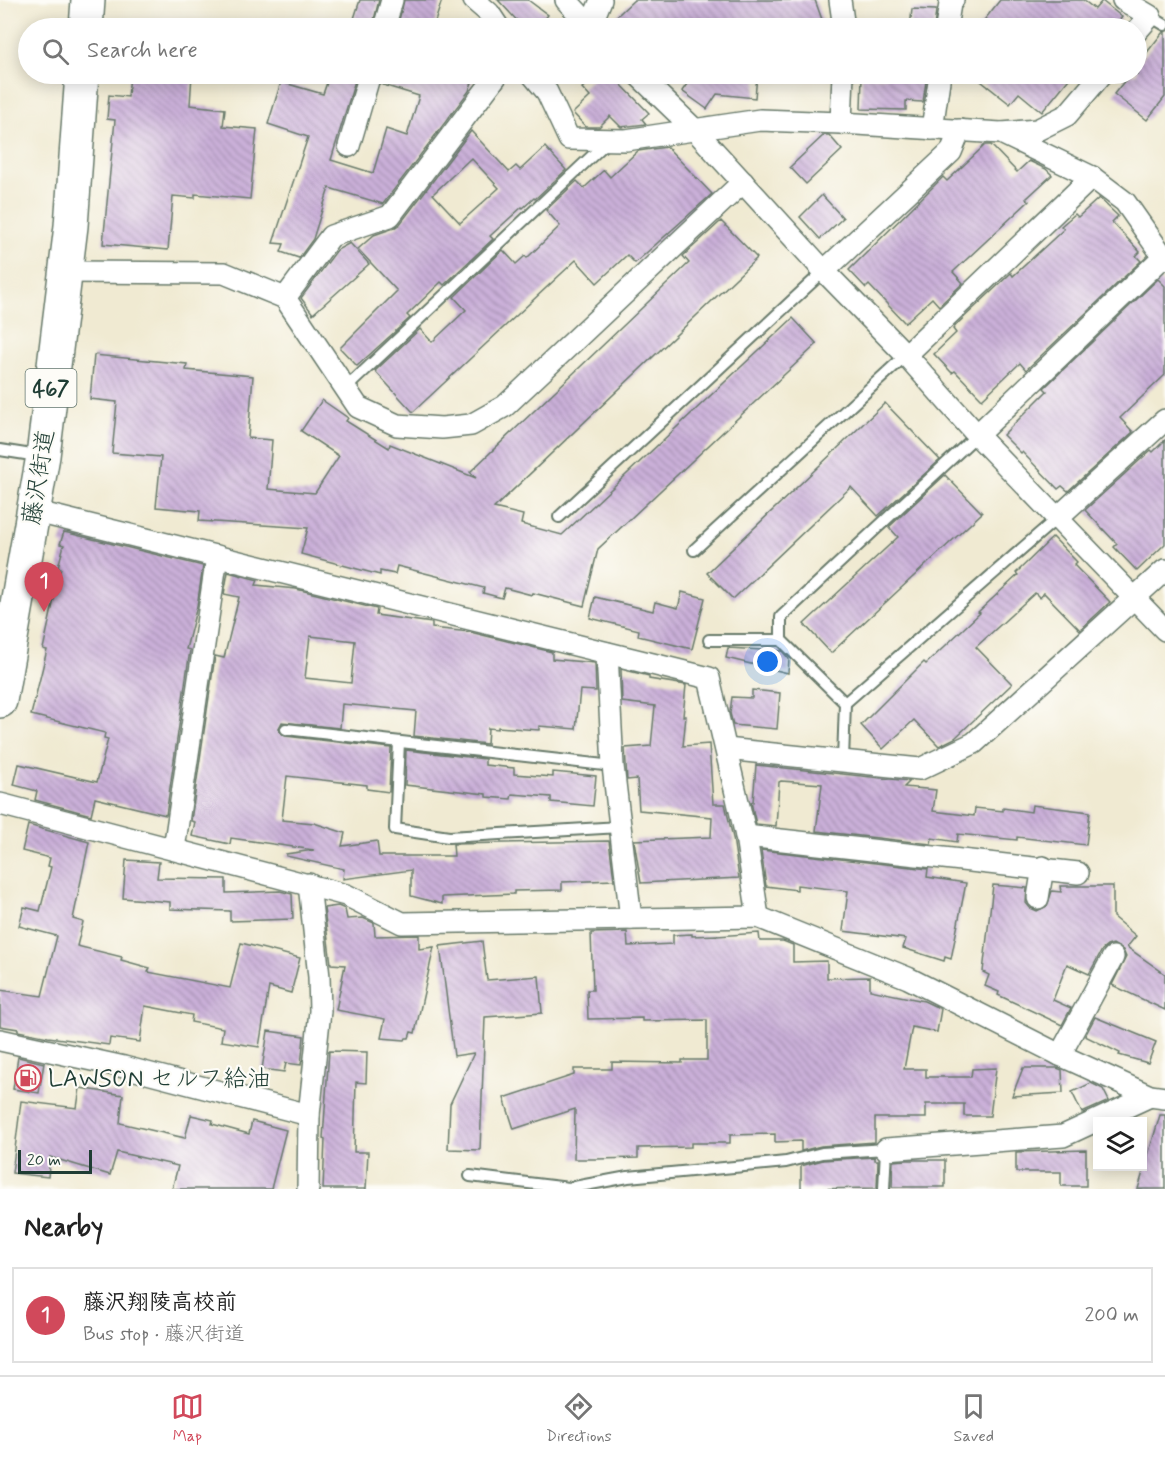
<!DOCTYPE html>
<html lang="en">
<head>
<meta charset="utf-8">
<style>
  :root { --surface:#fff; --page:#f2f2f2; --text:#222; --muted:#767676; --line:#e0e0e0; --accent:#d1495b }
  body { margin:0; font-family:Mynerve,"Klee One",sans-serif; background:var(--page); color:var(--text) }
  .controls { position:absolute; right:18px; bottom:18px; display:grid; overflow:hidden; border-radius:0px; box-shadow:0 3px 15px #0003 }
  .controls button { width:54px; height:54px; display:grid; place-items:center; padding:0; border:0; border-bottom:2px solid var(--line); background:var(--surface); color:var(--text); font:30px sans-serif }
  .scale { position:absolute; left:18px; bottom:15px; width:74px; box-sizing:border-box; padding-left:6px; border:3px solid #1f3d34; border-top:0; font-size:16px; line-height:21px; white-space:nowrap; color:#1f3d34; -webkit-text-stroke:4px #fdfcf7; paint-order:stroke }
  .you { position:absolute; left:768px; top:662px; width:21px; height:21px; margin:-15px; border:4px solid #fff; border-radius:50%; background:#1a73e8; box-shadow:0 0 0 9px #1a73e833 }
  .badge { display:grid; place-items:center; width:39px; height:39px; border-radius:50%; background:var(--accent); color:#fff; font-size:20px; font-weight:700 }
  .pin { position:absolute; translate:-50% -50px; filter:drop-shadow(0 2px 3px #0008) }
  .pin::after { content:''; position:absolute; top:32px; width:21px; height:18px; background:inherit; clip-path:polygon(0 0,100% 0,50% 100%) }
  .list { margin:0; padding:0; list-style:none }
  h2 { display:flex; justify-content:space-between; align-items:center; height:78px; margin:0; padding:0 24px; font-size:26px }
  h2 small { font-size:20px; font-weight:400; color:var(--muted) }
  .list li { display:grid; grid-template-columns:39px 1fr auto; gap:18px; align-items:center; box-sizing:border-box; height:96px; margin:0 12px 12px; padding:0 12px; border:2px solid var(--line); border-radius:0px }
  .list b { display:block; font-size:22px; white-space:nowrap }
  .list p { margin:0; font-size:20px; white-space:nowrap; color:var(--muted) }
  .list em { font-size:20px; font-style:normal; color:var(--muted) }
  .icon { flex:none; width:33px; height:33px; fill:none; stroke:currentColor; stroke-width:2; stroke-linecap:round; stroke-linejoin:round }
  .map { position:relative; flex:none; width:1165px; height:1189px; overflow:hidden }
  .search { position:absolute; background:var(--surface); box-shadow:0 3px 15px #0003; left:18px; right:18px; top:18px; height:66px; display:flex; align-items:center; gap:15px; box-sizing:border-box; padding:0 21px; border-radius:33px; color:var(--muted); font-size:22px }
  .sheet { height:186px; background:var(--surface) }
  nav { display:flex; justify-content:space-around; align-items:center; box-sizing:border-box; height:84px; border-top:2px solid var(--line); background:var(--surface); font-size:16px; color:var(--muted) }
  nav a { display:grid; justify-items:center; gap:3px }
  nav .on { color:var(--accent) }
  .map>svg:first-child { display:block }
  .building { fill:url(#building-back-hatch); fill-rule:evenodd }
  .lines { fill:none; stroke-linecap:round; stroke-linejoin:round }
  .lane-casing { stroke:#687a6b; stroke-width:14 }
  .street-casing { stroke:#687a6b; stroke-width:24 }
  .highway-casing { stroke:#687a6b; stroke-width:36 }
  .lane { stroke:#fff; stroke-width:10 }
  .street { stroke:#fff; stroke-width:21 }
  .highway { stroke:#fff; stroke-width:33 }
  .labels { text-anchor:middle; stroke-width:4.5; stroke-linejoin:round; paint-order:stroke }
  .shield { fill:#fdfcf7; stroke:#62766e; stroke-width:1.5 }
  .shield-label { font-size:22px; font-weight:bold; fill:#1f3d34 }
  .street-label { font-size:24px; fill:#1f3d34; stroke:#fdfcf7 }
  .poi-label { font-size:24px; fill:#1f3d34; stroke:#fdfcf7; text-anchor:start }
</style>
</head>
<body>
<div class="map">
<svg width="1165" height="1189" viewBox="0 0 1165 1189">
  <defs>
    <pattern id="building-back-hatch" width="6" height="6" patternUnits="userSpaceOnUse" patternTransform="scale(1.5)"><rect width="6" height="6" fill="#cbb0d9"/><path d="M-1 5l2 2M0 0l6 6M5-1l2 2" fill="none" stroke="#a490b1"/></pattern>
  </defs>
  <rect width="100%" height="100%" fill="#fdfcf7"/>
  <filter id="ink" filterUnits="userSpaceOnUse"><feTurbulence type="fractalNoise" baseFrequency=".0167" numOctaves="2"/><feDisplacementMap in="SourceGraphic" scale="12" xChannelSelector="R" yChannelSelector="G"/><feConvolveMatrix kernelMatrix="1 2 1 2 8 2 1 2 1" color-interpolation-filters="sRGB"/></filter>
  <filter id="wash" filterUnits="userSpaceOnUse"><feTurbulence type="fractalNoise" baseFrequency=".008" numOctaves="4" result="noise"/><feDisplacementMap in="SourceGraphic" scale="24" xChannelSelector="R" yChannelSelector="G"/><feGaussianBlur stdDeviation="1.35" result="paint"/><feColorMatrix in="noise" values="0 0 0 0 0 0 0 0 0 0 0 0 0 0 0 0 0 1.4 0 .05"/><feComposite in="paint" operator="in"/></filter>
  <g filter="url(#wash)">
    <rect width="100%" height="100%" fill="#f0ead2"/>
    <g id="blocks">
      <g class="building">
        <polygon points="360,0 379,0 372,28 351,28"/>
        <polygon points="404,0 442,0 433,28 397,28"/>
        <polygon points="498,0 528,0 548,15 538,28 524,28"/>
        <polygon points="634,0 815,0 825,28 604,28"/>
        <polygon points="1000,0 1083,0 1095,9 1102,1 1122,17 1115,25 1119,28 978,28"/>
        <polygon points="912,9 936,10 934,28 910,28"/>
        <polygon points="1163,32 1165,32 1165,97 1147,120 1114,94 1130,74 1137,74 1137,65"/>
        <polygon points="130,74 192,74 190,105 225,109 223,126 257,129 250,199 195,194 195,198 173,196 168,250 103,244 115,120 107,119 109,95 128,97"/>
        <polygon points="330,74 357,74 331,160 373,173 386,129 407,136 419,96 380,84 382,74 475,74 469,91 383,204 329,188 313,239 299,258 281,252 284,244 273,243 308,137 268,124 281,82 323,94"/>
        <polygon points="598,74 611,74 649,113 642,119 646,124 621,127 610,116 599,127 586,127 573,113 590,97 582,88"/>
        <polygon points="694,74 757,75 755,98 717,94 707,109 682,91"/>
        <polygon points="915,74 927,74 923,102 906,101 906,110 861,109 862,76 887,77 887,75 914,75"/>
        <polygon points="972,74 1073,74 1042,112 1019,93 1010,104"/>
        <path d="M471,131L509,172L516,166L520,170L545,147L566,170L535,199L534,198L523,208L522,207L490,236L493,239L444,285L441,282L407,315L410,318L357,366L340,348L397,291L358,249L374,235L394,228L400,224ZM471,158L499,188L460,223L433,194Z"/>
        <polygon points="824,135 829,135 842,150 806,184 790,167"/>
        <polygon points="985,145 991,145 1017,172 1029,161 1046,169 1052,175 1026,199 1029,201 953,272 963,283 939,306 932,298 905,323 869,285 866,288 849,270 943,177 947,181"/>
        <polygon points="667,147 712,194 635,263 627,255 597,283 576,260 413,412 375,371 420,329 432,342 466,310 454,297 503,250 516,264 525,256 527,258 560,226 546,210 577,181 584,188 604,170 610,177 638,151"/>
        <polygon points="822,195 843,218 820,239 800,217"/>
        <polygon points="1099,198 1118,216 1112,222 1140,252 1136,256 1141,261 1026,370 1020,363 982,399 955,371 952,373 934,354 956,333 953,329 957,324 992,291 1011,273 1013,276 1064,229 1061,226 1075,214 1078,217"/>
        <polygon points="721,221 757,258 494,508 523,515 521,524 562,535 793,318 817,344 598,549 584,606 533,593 532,595 505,588 502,598 483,593 484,588 397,566 395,574 380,571 380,575 301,554 308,528 199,521 200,511 156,507 161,457 112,453 117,402 90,399 94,355 187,364 186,370 253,376 248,438 272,440 268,489 315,493 339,456 301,431 322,400 348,418 346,421 389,448 390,444 476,478 470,472 689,263 683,256"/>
        <polygon points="350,243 369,264 313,314 301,298 337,250"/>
        <polygon points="1158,279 1165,286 1165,375 1120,418 1133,432 1068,491 1062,486 1058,489 1022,452 1021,453 1003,435 1047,391 1044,388"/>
        <polygon points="885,403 940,460 878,516 851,487 733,599 707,573"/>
        <polygon points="1165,440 1165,544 1137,571 1114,547 1117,544 1085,510 1151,450 1153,452"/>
        <polygon points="945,475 982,513 831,653 804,624 898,537 889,527"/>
        <polygon points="64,532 203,566 197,606 186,649 190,650 166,815 95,798 91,815 35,800 37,791 14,785 19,764 97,782 108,739 104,738 105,733 31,715 47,650 43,649 61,568 58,567 64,545 60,544"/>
        <polygon points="1053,537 1077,562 1074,565 1110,602 1080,630 1044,593 1040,598 1035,593 976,647 1012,684 955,738 939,746 914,720 883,749 861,725 924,662 926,664 980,613 978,612 1018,575 1016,573"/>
        <path d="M228,572L258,580L256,585L296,589L377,609L376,615L432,623V628L470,632L552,652V659L595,663L596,691L580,690L576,729L539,726V730L498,727V729L488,728L487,744L414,736L416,711L342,704L340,728L282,722L279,728V731L285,736L391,748L389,792L367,789V785L287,776L282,820L314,823L345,833L342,846L377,841L379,856H454L453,844L609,841L614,880L562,882V890L514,891V894L442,897V904L411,896V870L343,879L344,869L286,856V854L314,850L231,838L230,844L192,836L195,822L191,821L215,656L224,658L239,597L224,594ZM310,636L355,641L351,683L305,678Z"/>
        <polygon points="682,592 705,598 692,649 638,636 639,630 590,618 595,597 653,611 655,602 678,608"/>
        <polygon points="728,648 782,651 789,659 788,673 726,658"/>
        <polygon points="621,669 649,676 649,679 686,685 683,716 686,716 683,746 709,744 713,804 725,804 733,838 739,878 641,883 634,840 711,837 712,817 639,810 637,779 627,780 625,748 651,746 655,706 622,702"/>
        <polygon points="752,690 780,693 777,729 733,725 730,713 732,697 752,698"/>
        <polygon points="406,750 485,759 485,765 514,768 514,774 553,777 553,772 596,776 593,806 551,802 551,797 512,794 511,799 486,797 486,794 405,785"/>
        <polygon points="756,765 910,781 904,787 936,790 933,811 974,816 975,808 1003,811 1003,808 1031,812 1032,805 1090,812 1086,845 1017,837 1017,840 958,834 957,842 932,838 931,844 816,831 822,784 781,781 779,782 776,826 756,824 751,802 753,802"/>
        <polygon points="28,825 89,842 73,919 83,922 77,946 122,957 121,960 150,968 148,972 230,988 241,943 300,958 291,993 269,987 259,1047 221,1041 223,1028 191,1022 192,1015 145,1006 140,1042 110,1038 109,1045 48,1037 18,1031 18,1029 0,1026 0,990 42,996 57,936 19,926 24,907 40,911 51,867 48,866 50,858 22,851"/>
        <polygon points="761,850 928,869 927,877 966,883 951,959 945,957 944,961 903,948 906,939 843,931 848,891 797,885 797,890 766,886"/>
        <polygon points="126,860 159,862 157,878 226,879 226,893 280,891 292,894 293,919 230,921 230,911 170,909 170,902 123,898"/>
        <polygon points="993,885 1027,888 1026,903 1030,908 1037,911 1047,906 1052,891 1061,892 1060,886 1113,886 1113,917 1136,936 1127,947 1165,974 1165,1010 1112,985 1126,957 1123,950 1113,944 1107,946 1102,950 1089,974 1067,964 1053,1000 1071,1008 1062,1025 998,995 999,992 985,986 989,975 983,972"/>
        <polygon points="338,906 345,909 347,919 363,918 374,923 375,936 419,935 419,949 434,947 415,1033 411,1032 409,1038 406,1038 405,1040 381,1038 385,1019 336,1010 345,965 331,964 324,908"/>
        <polygon points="627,932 628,946 673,944 673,935 692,934 692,936 717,935 717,936 759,933 760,941 783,941 793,945 793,962 827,961 827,978 870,977 870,990 924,1001 941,1009 937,1032 912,1027 904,1069 926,1069 926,1077 971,1077 972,1069 996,1068 990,1116 964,1116 964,1104 926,1104 926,1118 875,1118 875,1142 821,1146 801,1151 801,1141 775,1142 775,1134 730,1135 730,1143 691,1143 691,1147 638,1148 638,1158 596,1159 574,1159 575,1109 514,1129 504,1098 574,1075 574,1069 612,1069 612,1062 682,1063 682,1060 707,1060 707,1020 642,1021 642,1018 588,1019 587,990 593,990 591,933"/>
        <polygon points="482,941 487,980 539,976 542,1013 485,1017 480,1150 448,1149 450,1104 474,1053 454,1056 440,946"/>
        <polygon points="1095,1017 1156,1042 1148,1063 1119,1055 1120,1053 1085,1036"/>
        <polygon points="268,1031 304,1036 301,1065 286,1063 284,1072 262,1069"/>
        <polygon points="329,1051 367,1052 366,1083 356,1082 354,1152 368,1152 366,1189 323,1189 325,1139 323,1138"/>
        <polygon points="18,1057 44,1063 39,1093 13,1089"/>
        <polygon points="1023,1068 1057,1068 1062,1070 1063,1093 1012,1096"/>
        <polygon points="1091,1083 1103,1089 1109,1101 1082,1113 1072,1092"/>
        <polygon points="80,1088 123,1095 120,1123 185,1138 191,1115 213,1120 212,1124 249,1134 252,1121 286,1130 271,1189 172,1189 178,1166 117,1152 110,1175 50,1157 48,1177 12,1173 21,1101 77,1108"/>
        <polygon points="1160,1115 1165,1115 1165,1189 1138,1189"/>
        <polygon points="1086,1150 1086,1186 1061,1186 1061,1172 1016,1172 1016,1152"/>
        <polygon points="875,1157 875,1160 878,1160 877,1188 801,1189 801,1166 823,1160"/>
        <polygon points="907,1160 945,1160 945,1187 892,1187 893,1161"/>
      </g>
    </g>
  </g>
  <g filter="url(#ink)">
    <use href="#blocks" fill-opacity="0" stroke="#687a6b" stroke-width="1.5"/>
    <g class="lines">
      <defs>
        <g id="lane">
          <polyline points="1150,16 1165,25"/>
          <polyline points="345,389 609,140"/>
          <polyline points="0,450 38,456"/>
          <polyline points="559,517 824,271"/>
          <polyline points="694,550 906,355"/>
          <polyline points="709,640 781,640"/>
          <polyline points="845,703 1056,519"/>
          <polyline points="286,729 613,766"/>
          <polyline points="399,742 395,829 449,837 620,827"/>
          <polyline points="843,760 845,703 781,640 781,617 977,435"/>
          <polyline points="470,1176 569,1188 628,1177 786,1162 822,1153 886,1149 884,1189"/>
        </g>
        <g id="street">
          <polyline points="474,0 489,13 499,28"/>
          <polyline points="566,0 592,28"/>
          <polyline points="840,0 844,28"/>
          <polyline points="1123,0 1150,16 1136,32"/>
          <polyline points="590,27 601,0"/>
          <polyline points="384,28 392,0"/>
          <polyline points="946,28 950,4 953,0"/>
          <polyline points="532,74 547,92 569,139 626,140 760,120 841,123 1001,133 1092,177 1125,202 1165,259"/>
          <polyline points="637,74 694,129 824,271 906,355 977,435 1165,630"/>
          <polyline points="841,123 843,74"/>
          <polyline points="932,129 940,74"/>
          <polyline points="1002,133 1037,130 1067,115 1102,74"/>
          <polyline points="349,146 370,74"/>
          <polyline points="824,271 951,152 960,130"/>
          <polyline points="65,272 224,273 285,298 358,407 397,425 442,428 471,425 505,406 743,182"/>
          <polyline points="285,298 331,236 390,216 498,74"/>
          <polyline points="906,355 1092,177"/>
          <polyline points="977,435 1163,257"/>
          <polyline points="33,511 709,678 746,836 758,917"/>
          <polyline points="1056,519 1165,420"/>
          <polyline points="607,653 613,766 631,919"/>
          <polyline points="726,749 920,769 974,743 1165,570"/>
          <polyline points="0,804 346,895 402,923 758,917 908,978 1060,1055 1150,1096 1165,1098"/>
          <polyline points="746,836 1078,873"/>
          <polyline points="174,849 217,556"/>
          <polyline points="1038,898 1043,867"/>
          <polyline points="0,1040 124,1067 309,1115"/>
          <polyline points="1060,1055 1113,957"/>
          <polyline points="886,1149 1063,1136 1150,1096"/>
          <polyline points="308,1189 309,1115 320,1011 319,977 309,884"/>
        </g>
        <g id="highway">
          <polyline points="86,28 88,0"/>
          <polyline points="0,701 43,456 71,226 82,74"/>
        </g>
      </defs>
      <use href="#lane" class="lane-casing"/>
      <use href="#street" class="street-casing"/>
      <use href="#highway" class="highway-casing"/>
      <use href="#lane" class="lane"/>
      <use href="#street" class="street"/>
      <use href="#highway" class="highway"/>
    </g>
  </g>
  <defs>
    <symbol id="fuel-ring" viewBox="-11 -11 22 22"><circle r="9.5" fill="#fdfcf7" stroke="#d1495b" stroke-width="1.5"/><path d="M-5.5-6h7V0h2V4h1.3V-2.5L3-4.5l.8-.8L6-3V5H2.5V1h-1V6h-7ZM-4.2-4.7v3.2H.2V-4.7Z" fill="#d1495b"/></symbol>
  </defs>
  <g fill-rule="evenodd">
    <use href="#fuel-ring" x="13" y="1063" width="30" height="30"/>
  </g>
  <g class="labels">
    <rect class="shield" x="25.5" y="369" width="51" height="38" rx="4.5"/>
    <g class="shield-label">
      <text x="51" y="396">467</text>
    </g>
    <g class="street-label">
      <text transform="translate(38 477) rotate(-81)" y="8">藤沢街道</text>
    </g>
    <g class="poi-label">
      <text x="48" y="1086">LAWSON セルフ給油</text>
    </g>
  </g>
</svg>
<div class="controls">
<button><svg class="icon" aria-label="layers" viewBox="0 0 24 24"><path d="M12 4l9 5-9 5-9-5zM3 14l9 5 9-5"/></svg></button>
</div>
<div class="scale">20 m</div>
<div class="you"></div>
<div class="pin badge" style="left:44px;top:612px">1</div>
<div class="search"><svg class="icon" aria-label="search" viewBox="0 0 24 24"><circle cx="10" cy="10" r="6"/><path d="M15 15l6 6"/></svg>Search here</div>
</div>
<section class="sheet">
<h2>Nearby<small></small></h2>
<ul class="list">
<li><span class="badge">1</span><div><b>藤沢翔陵高校前</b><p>Bus stop · 藤沢街道</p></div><em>200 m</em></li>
</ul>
</section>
<nav>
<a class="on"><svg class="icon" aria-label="map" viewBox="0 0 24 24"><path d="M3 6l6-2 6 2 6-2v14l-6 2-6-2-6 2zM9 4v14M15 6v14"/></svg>Map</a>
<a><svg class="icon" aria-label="directions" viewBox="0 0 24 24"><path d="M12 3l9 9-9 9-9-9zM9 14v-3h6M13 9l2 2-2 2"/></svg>Directions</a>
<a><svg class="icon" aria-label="saved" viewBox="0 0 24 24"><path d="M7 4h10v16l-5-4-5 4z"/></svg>Saved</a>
</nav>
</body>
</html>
